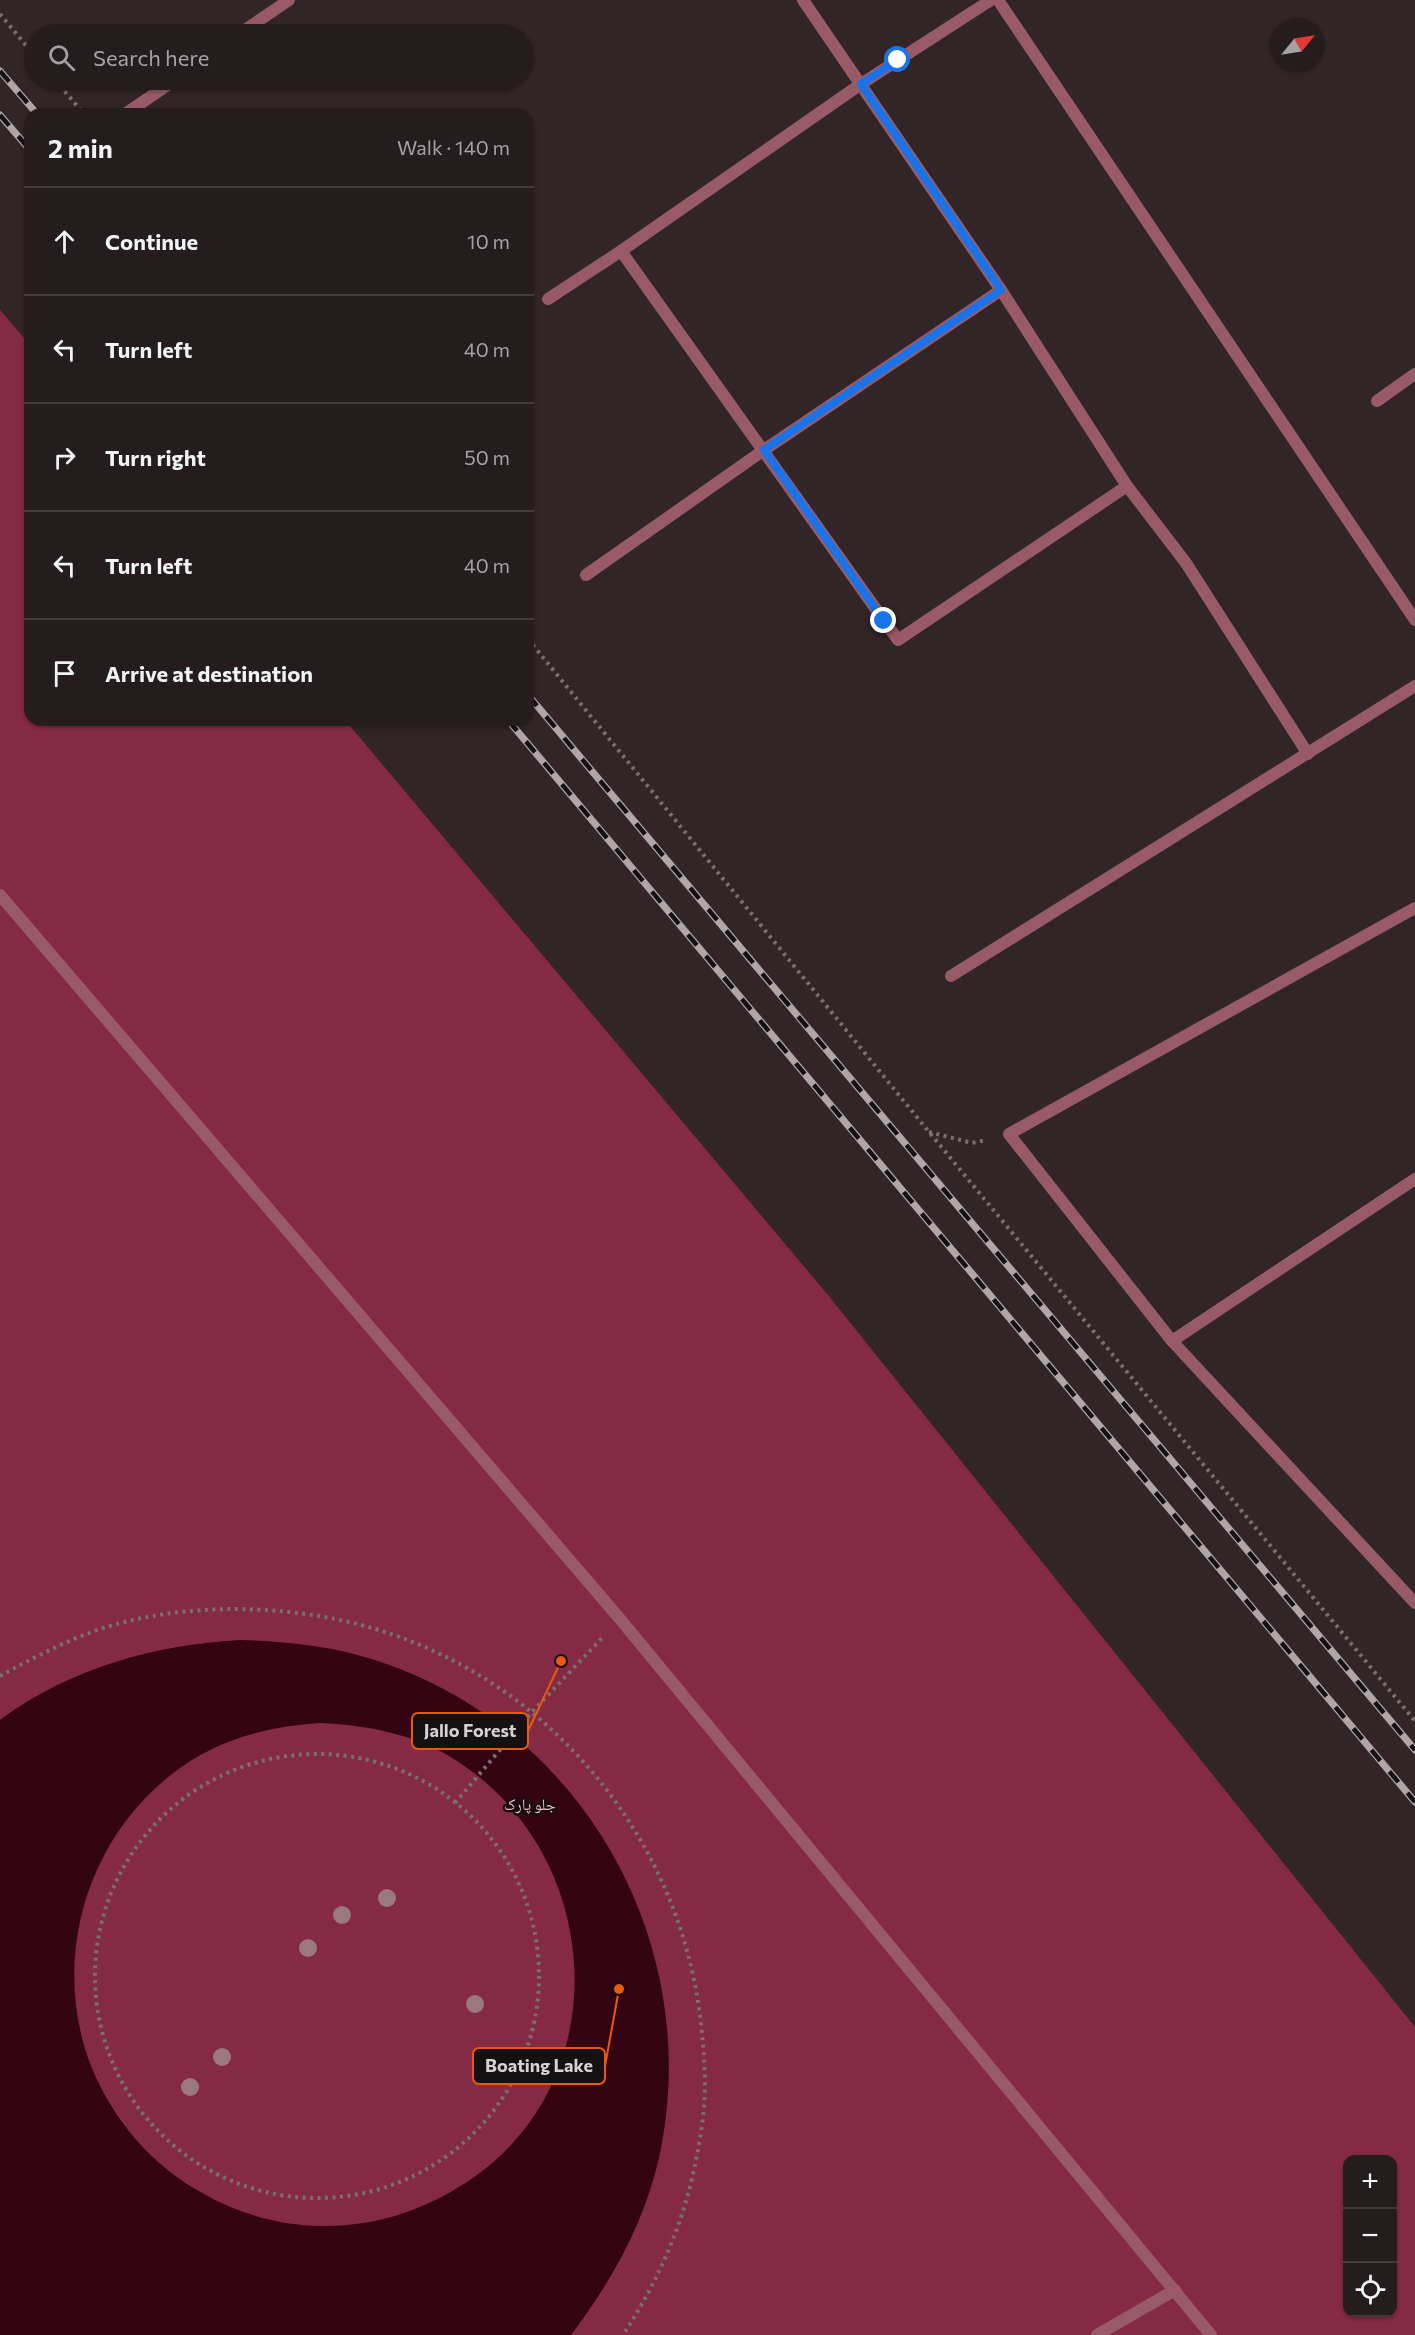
<!DOCTYPE html>
<html lang="en">
<head>
<meta charset="utf-8">
<style>
  :root { --surface:#251c1d; --page:#31292a; --text:#f1f3f6; --muted:#a3a1a4; --line:#423a3b }
  body { margin:0; font-family:Commissioner,"Noto Naskh Arabic",sans-serif; background:var(--page); color:var(--text) }
  .controls { position:absolute; right:18px; bottom:18px; display:grid; overflow:hidden; border-radius:12px; box-shadow:0 2px 4px #0004 }
  .controls button { width:54px; height:54px; display:grid; place-items:center; padding:0; border:0; border-bottom:2px solid var(--line); background:var(--surface); color:var(--text); font:30px sans-serif }
  .compass { position:absolute; left:1271px; top:18px; width:54px; height:54px; border-radius:50%; background:var(--surface); box-shadow:0 2px 4px #0004; rotate:60deg }
  .stop { position:absolute; width:18px; height:18px; margin:-14px; border:4px solid #1a73e8; border-radius:50%; background:#fff }
  .stop.end { background:#1a73e8; border-color:#fff; box-shadow:0 2px 6px #0008 }
  .list { margin:0; padding:0; list-style:none }
  h2 { display:flex; justify-content:space-between; align-items:center; height:78px; margin:0; padding:0 24px; font-size:26px }
  h2 small { font-size:20px; font-weight:400; color:var(--muted) }
  .list li { display:grid; grid-template-columns:39px 1fr auto; gap:18px; align-items:center; box-sizing:border-box; height:108px; padding:0 24px; border-top:2px solid var(--line) }
  .list b { display:block; font-size:22px; white-space:nowrap }
  .list em { font-size:20px; font-style:normal; color:var(--muted) }
  .icon { flex:none; width:33px; height:33px; fill:none; stroke:currentColor; stroke-width:2; stroke-linecap:round; stroke-linejoin:round }
  .map { position:relative; flex:none; width:1415px; height:2335px; overflow:hidden }
  .search { position:absolute; background:var(--surface); box-shadow:0 2px 4px #0004; left:24px; top:24px; width:510px; height:66px; display:flex; align-items:center; gap:15px; box-sizing:border-box; padding:0 21px; border-radius:33px; color:var(--muted); font-size:22px }
  .panel { position:absolute; background:var(--surface); box-shadow:0 2px 4px #0004; left:24px; top:108px; width:510px; height:618px; border-radius:18px }
  .map>svg:first-child { display:block }
  .green { fill:#852a44; fill-rule:evenodd }
  .water { fill:#340413; fill-rule:evenodd }
  .lines { fill:none; stroke-linecap:round; stroke-linejoin:round }
  .path { stroke:#796f71; stroke-width:4; stroke-dasharray:3 4.5; stroke-linecap:butt }
  .lane { stroke:#995a67; stroke-width:12 }
  .street { stroke:#995a67; stroke-width:12 }
  .rail-casing { stroke:#afa6a8; stroke-width:7 }
  .rail { stroke:#151011; stroke-width:4.5; stroke-dasharray:14; stroke-linecap:butt }
  .tree { fill:#9b787d }
  .route { stroke:#1a73e8; stroke-width:8 }
  .labels { text-anchor:middle; stroke-width:5; stroke-linejoin:round; paint-order:stroke }
  .park-label { font-size:16px; fill:#f1bbc4; stroke:#151011 }
  .leader { fill:none; stroke:#e8590c; stroke-width:2 }
  .callout-dot { fill:#e8590c; stroke:#151011; stroke-width:2 }
  .callout { fill:#151011; stroke:#e8590c; stroke-width:2 }
  .callout-label { font-size:18px; text-anchor:middle; font-weight:bold; fill:#d8d0d2 }
</style>
</head>
<body>
<div class="map">
<svg width="1415" height="2335" viewBox="0 0 1415 2335">
  <rect width="100%" height="100%" fill="#312527"/>
  <path class="green" d="M0,310L30,345V720H345L828,1295L1415,2027V2335H0ZM1348,2160H1392V2312H1348Z"/>
  <path class="water" d="M240,1640C276,1641 311,1644 346,1652C570,1706 708,1934 659,2158C644,2224 611,2282 571,2335H0V1720C70,1668 154,1645 240,1640ZM320,1723C365,1725 409,1733 449,1756C604,1848 622,2080 467,2182C424,2210 377,2226 325,2226C283,2226 241,2215 204,2194C152,2166 113,2120 91,2066C48,1955 90,1824 192,1760C231,1736 274,1726 320,1723Z"/>
  <g class="lines">
    <g class="path">
      <polyline points="0,14 34,55"/>
      <polyline points="55,80 84,114"/>
      <polyline points="528,639 929,1132 1415,1721"/>
      <polyline points="929,1132 972,1143 986,1140"/>
      <path d="M0,1676C33,1658 67,1640 103,1628C178,1605 259,1604 335,1619C528,1657 676,1822 700,2016C704,2049 707,2084 703,2117C693,2199 668,2266 623,2335"/>
      <circle cx="317" cy="1976" r="222"/>
      <polyline points="455,1803 532,1712 603,1637"/>
    </g>
    <g class="lane">
      <polyline points="861,84 991,0"/>
      <polyline points="0,895 620,1619 1211,2335"/>
      <polyline points="1097,2335 1175,2290"/>
    </g>
    <g class="street">
      <polyline points="998,0 1415,620"/>
      <polyline points="239,34 289,0"/>
      <polyline points="125,114 175,80"/>
      <polyline points="621,251 898,640 1127,486 1001,290 803,0"/>
      <polyline points="548,299 621,251 861,84"/>
      <polyline points="1377,401 1415,374"/>
      <polyline points="1127,486 1186,563 1308,754"/>
      <polyline points="586,575 764,450 1001,290"/>
      <polyline points="1415,908 1009,1134 1172,1341 1415,1603"/>
      <polyline points="951,976 1415,686"/>
      <polyline points="1172,1341 1415,1179"/>
    </g>
    <defs>
      <g id="rail">
        <polyline points="0,71 37,114"/>
        <polyline points="0,115 30,150"/>
        <polyline points="528,695 1415,1750"/>
        <polyline points="508,720 1415,1802"/>
      </g>
    </defs>
    <use href="#rail" class="rail-casing"/>
    <use href="#rail" class="rail"/>
  </g>
  <g class="tree">
    <circle cx="387" cy="1898" r="9"/>
    <circle cx="342" cy="1915" r="9"/>
    <circle cx="308" cy="1948" r="9"/>
    <circle cx="475" cy="2004" r="9"/>
    <circle cx="222" cy="2057" r="9"/>
    <circle cx="190" cy="2087" r="9"/>
  </g>
  <g class="lines">
    <polyline class="route" points="884,621 764,450 1001,290 861,84 898,60"/>
  </g>
  <g class="labels">
    <g class="park-label">
      <text x="530" y="1810">جلو پارک</text>
    </g>
  </g>
  <path class="leader" d="M561 1661L528 1731M619 1989L605 2066"/>
  <g class="callout-dot">
    <circle cx="561" cy="1661" r="6"/>
    <circle cx="619" cy="1989" r="6"/>
  </g>
  <g class="callout">
    <rect x="412" y="1713" width="116" height="36" rx="6"/>
    <rect x="473" y="2048" width="132" height="36" rx="6"/>
  </g>
  <g class="callout-label">
    <text x="470" y="1737">Jallo Forest</text>
    <text x="539" y="2072">Boating Lake</text>
  </g>
</svg>
<div class="controls">
<button>+</button>
<button>−</button>
<button><svg class="icon" aria-label="locate" viewBox="0 0 24 24"><circle cx="12" cy="12" r="6"/><path d="M12 2v4M12 18v4M2 12h4M18 12h4"/></svg></button>
</div>
<svg class="compass" viewBox="-18 -18 36 36"><path d="M0-13l5 13h-10z" fill="#e53935"/><path d="M0 13l5-13h-10z" fill="#a3a1a4"/></svg>
<div class="stop" style="left:898px;top:60px"></div>
<div class="stop end" style="left:884px;top:621px"></div>
<div class="search"><svg class="icon" aria-label="search" viewBox="0 0 24 24"><circle cx="10" cy="10" r="6"/><path d="M15 15l6 6"/></svg>Search here</div>
<section class="panel">
<h2>2 min<small>Walk · 140 m</small></h2>
<ul class="list">
<li><svg class="icon" aria-label="ahead" viewBox="0 0 24 24"><path d="M12 20V5M6 11l6-6 6 6"/></svg><div><b>Continue</b></div><em>10 m</em></li>
<li><svg class="icon" aria-label="left" viewBox="0 0 24 24"><path d="M17 20v-9H6M10 6l-5 5 5 5"/></svg><div><b>Turn left</b></div><em>40 m</em></li>
<li><svg class="icon" aria-label="right" viewBox="0 0 24 24"><path d="M7 20v-9h11M14 6l5 5-5 5"/></svg><div><b>Turn right</b></div><em>50 m</em></li>
<li><svg class="icon" aria-label="left" viewBox="0 0 24 24"><path d="M17 20v-9H6M10 6l-5 5 5 5"/></svg><div><b>Turn left</b></div><em>40 m</em></li>
<li><svg class="icon" aria-label="arrive" viewBox="0 0 24 24"><path d="M6 21V4h12l-3 4 3 4H6"/></svg><div><b>Arrive at destination</b></div></li>
</ul>
</section>
</div>
</body>
</html>
